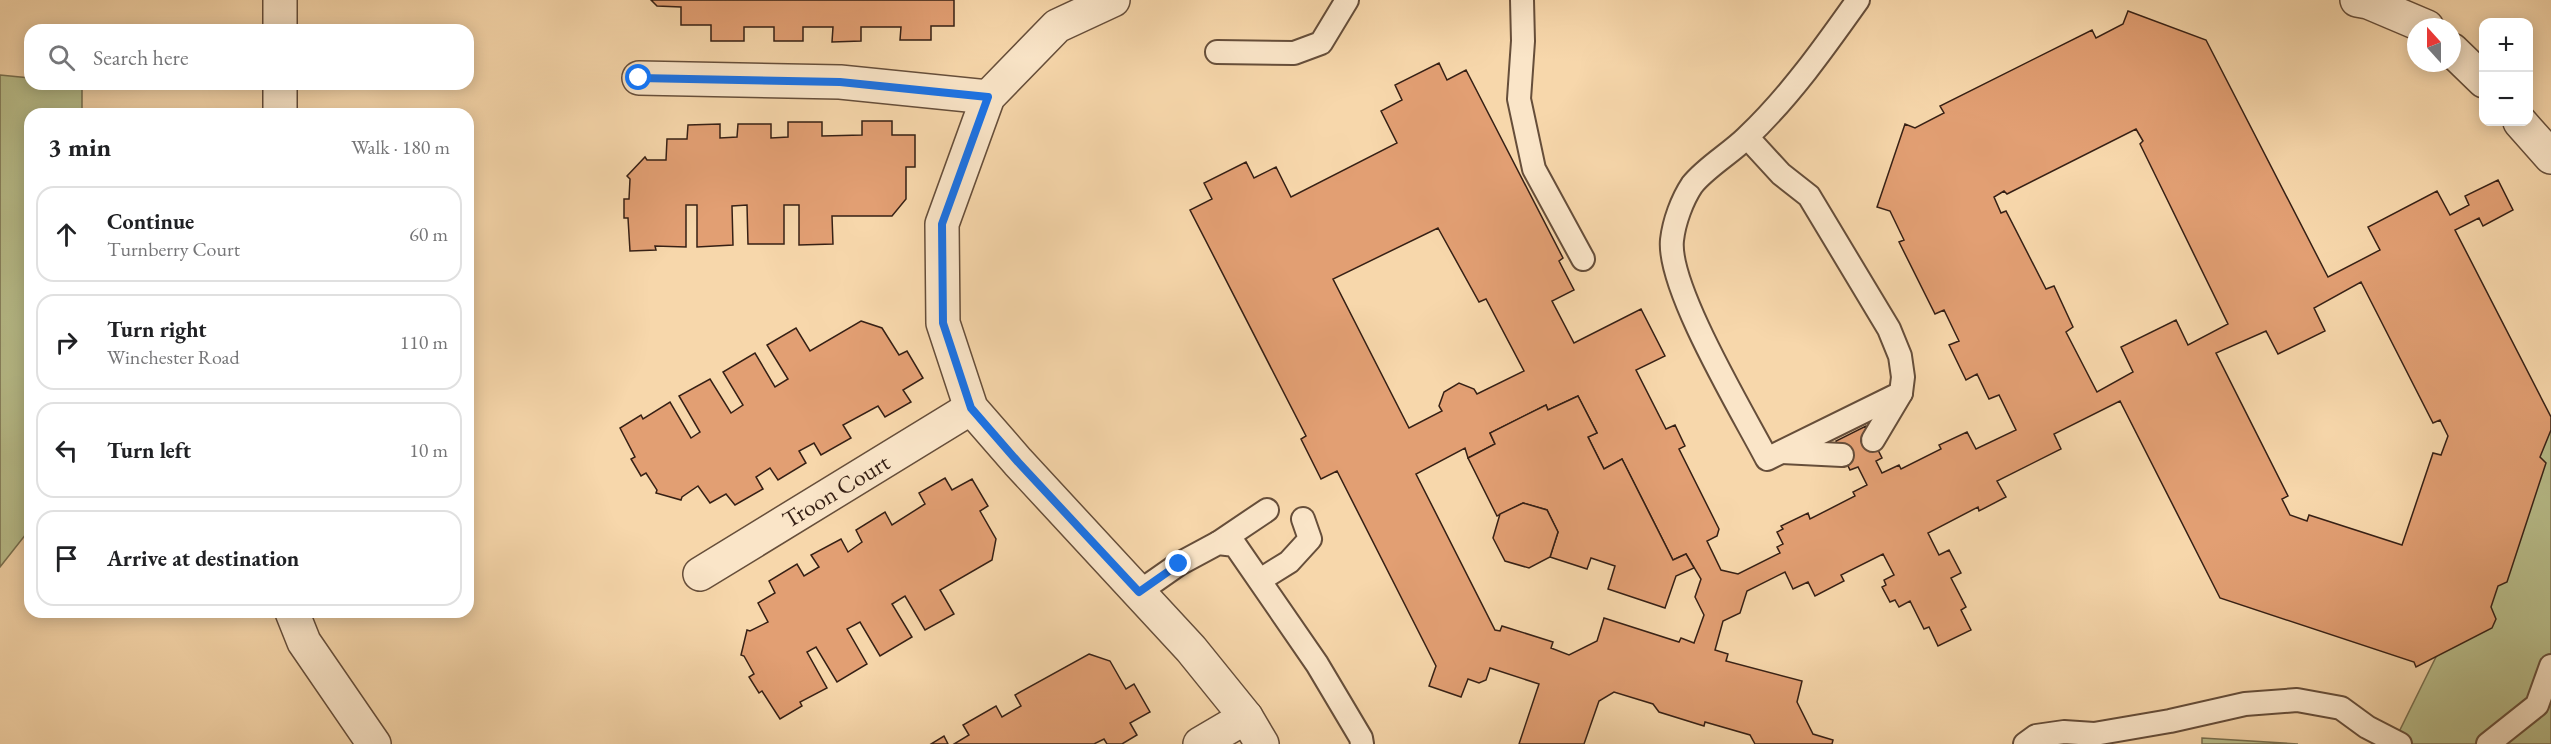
<!DOCTYPE html>
<html lang="en">
<head>
<meta charset="utf-8">
<style>
  :root { --surface:#fff; --page:#f6f6f6; --text:#202124; --muted:#757577; --line:#e0e0e0 }
  body { margin:0; font-family:"EB Garamond",serif; background:var(--page); color:var(--text) }
  .controls { position:absolute; right:18px; top:18px; display:grid; overflow:hidden; border-radius:12px; box-shadow:0 3px 15px #0003 }
  .controls button { width:54px; height:54px; display:grid; place-items:center; padding:0; border:0; border-bottom:2px solid var(--line); background:var(--surface); color:var(--text); font:30px sans-serif }
  .compass { position:absolute; left:2407px; top:18px; width:54px; height:54px; border-radius:50%; background:var(--surface); box-shadow:0 3px 15px #0003; rotate:339deg }
  .stop { position:absolute; width:18px; height:18px; margin:-14px; border:4px solid #1a73e8; border-radius:50%; background:#fff }
  .stop.end { background:#1a73e8; border-color:#fff; box-shadow:0 2px 6px #0008 }
  .list { margin:0; padding:0; list-style:none }
  h2 { display:flex; justify-content:space-between; align-items:center; height:78px; margin:0; padding:0 24px; font-size:26px }
  h2 small { font-size:20px; font-weight:400; color:var(--muted) }
  .list li { display:grid; grid-template-columns:39px 1fr auto; gap:18px; align-items:center; box-sizing:border-box; height:96px; margin:0 12px 12px; padding:0 12px; border:2px solid var(--line); border-radius:18px }
  .list b { display:block; font-size:22px; white-space:nowrap }
  .list p { margin:0; font-size:20px; white-space:nowrap; color:var(--muted) }
  .list em { font-size:20px; font-style:normal; color:var(--muted) }
  .icon { flex:none; width:33px; height:33px; fill:none; stroke:currentColor; stroke-width:2; stroke-linecap:round; stroke-linejoin:round }
  .map { position:relative; flex:none; width:2551px; height:744px; overflow:hidden }
  .search { position:absolute; background:var(--surface); box-shadow:0 3px 15px #0003; left:24px; top:24px; width:450px; height:66px; display:flex; align-items:center; gap:15px; box-sizing:border-box; padding:0 21px; border-radius:18px; color:var(--muted); font-size:22px }
  .panel { position:absolute; background:var(--surface); box-shadow:0 3px 15px #0003; left:24px; top:108px; width:450px; height:510px; border-radius:18px }
  .map>svg:first-child { display:block }
  .green { fill:#b9bf8c; stroke:#787050; stroke-width:1.5 }
  .building { fill:#e29f73; stroke:#362015; stroke-width:1.5; fill-rule:evenodd }
  .lines { fill:none; stroke-linecap:round; stroke-linejoin:round }
  .lane-casing { stroke:#664e3a; stroke-width:26 }
  .street-casing { stroke:#664e3a; stroke-width:36 }
  .lane { stroke:#fae5c8; stroke-width:22 }
  .street { stroke:#fae5c8; stroke-width:33 }
  .route { stroke:#1a73e8; stroke-width:8 }
  .labels { text-anchor:middle; stroke-width:4.5; stroke-linejoin:round; paint-order:stroke }
  .street-label { font-size:24px; fill:#362015; stroke:#fae5c8 }
</style>
</head>
<body>
<div class="map">
<svg width="2551" height="744" viewBox="0 0 2551 744">
  <rect width="100%" height="100%" fill="#f7d7ab"/>
  <filter id="stains"><feTurbulence type="fractalNoise" baseFrequency=".00333" numOctaves="4"/><feColorMatrix values="0 0 0 0 .2 0 0 0 0 .09 0 0 0 0 .02 0 0 0 .5 -.17"/></filter>
  <radialGradient id="worn" r=".72"><stop offset=".6" stop-color="#630" stop-opacity="0"/><stop offset="1" stop-color="#630" stop-opacity=".3"/></radialGradient>
  <g class="green">
    <polygon points="0,75 30,78 30,84 82,84 82,114 30,114 30,529 0,567"/>
    <polygon points="2551,424 2551,744 2393,744"/>
    <polygon points="2202,738 2298,744 2202,744"/>
  </g>
  <g class="building">
    <polygon points="651,0 954,0 954,26 931,26 931,40 900,40 901,27 861,27 861,41 832,42 833,27 803,27 803,41 774,41 774,27 744,27 744,41 711,41 711,25 681,25 681,7 657,6"/>
    <path d="M2128,11L2206,40L2328,277L2380,250L2368,227L2437,191L2450,215L2469,205L2465,196L2498,180L2513,210L2483,226L2479,218L2455,230L2551,417V430L2540,457L2546,463L2507,582L2498,586L2491,607L2496,619L2492,628L2416,667L2414,662L2220,598L2120,401L2054,434L2061,449L1997,481L2006,497L1979,511L1978,507L1928,533L1939,555L1949,550L1961,573L1951,578L1966,607L1961,610L1971,630L1938,646L1929,627L1924,629L1910,601L1899,607L1895,600L1890,602L1882,587L1886,585L1884,580L1894,575L1883,554L1841,575L1844,581L1815,596L1808,582L1793,589L1785,572L1747,591L1740,613L1723,621L1715,650L1728,654L1726,661L1802,681L1797,702L1813,734L1833,740L1832,744H1755L1750,735L1705,722L1704,726L1659,712L1653,704L1614,692L1599,701L1584,744H1519L1539,684L1490,668L1486,680L1479,683L1468,679L1461,697L1429,686L1436,666L1337,471L1321,479L1301,439L1306,436L1190,210L1212,199L1204,183L1246,162L1254,178L1276,167L1291,197L1397,143L1381,111L1402,100L1395,85L1439,63L1447,80L1466,70L1563,258L1559,261L1574,290L1552,301L1574,343L1641,309L1665,356L1636,370L1666,429L1675,425L1685,446L1679,449L1719,529L1717,536L1707,541L1721,570L1738,574L1780,553L1777,547L1783,544L1777,532L1783,529L1781,526L1808,513L1810,519L1855,496L1853,492L1867,485L1858,467L1850,470L1836,441L1866,426L1882,458L1876,461L1882,473L1899,465L1901,469L1941,449L1939,445L1967,432L1976,449L2016,430L1999,395L1989,399L1977,374L1966,380L1949,345L1959,341L1944,310L1935,314L1899,242L1904,240L1890,211L1877,207L1905,124L1915,128L1944,113L1940,106L2092,30L2096,38L2123,24ZM2136,129L2143,141L2140,144L2228,324L2188,345L2176,320L2121,347L2133,372L2097,392L2066,332L2073,327L2054,286L2046,289L2006,211L2001,213L1994,197L2004,191L2007,194ZM1438,228L1479,302L1486,299L1524,371L1477,394L1474,389L1459,383L1444,392L1439,406L1442,411L1409,428L1333,279ZM2361,282L2433,423L2440,420L2448,436L2441,455L2433,453L2402,545L2309,515L2307,521L2290,515L2282,499L2288,496L2216,353L2266,331L2278,354L2325,331L2314,308ZM1578,396L1597,433L1588,437L1604,469L1622,459L1673,560L1686,554L1701,579L1695,597L1704,615L1694,643L1681,638L1679,642L1604,618L1597,641L1569,655L1551,648L1553,642L1502,626L1500,631L1495,630L1416,474L1465,448L1468,458L1495,444L1490,433L1546,405L1548,410Z"/>
    <polygon points="862,121 892,121 892,135 915,135 915,167 906,167 906,199 892,216 832,216 833,244 799,245 799,205 784,205 784,244 748,244 747,205 732,206 733,245 697,247 697,205 686,205 686,247 655,246 656,250 630,251 628,218 624,218 624,199 629,199 630,179 627,176 645,157 647,160 666,160 667,139 687,139 688,125 720,124 720,138 737,137 738,124 771,124 771,138 788,137 788,122 822,122 822,136 862,135"/>
    <polygon points="861,321 882,328 899,355 907,351 923,378 903,390 911,402 885,417 878,406 843,425 851,438 821,455 814,443 799,451 806,463 778,480 770,468 756,477 763,489 735,505 726,494 710,503 698,486 682,497 681,500 656,493 657,490 646,473 641,476 631,459 635,457 620,428 641,415 643,419 670,402 691,438 700,432 679,396 710,379 731,413 743,405 723,372 755,353 775,387 788,379 767,345 796,328 810,351"/>
    <polygon points="1578,396 1597,433 1588,437 1604,469 1622,459 1673,560 1686,554 1694,568 1676,576 1665,608 1608,589 1615,566 1591,558 1587,569 1550,557 1558,532 1547,510 1523,503 1497,516 1468,458 1495,444 1490,433 1546,405 1548,410"/>
    <polygon points="945,478 952,490 972,479 988,506 980,511 996,539 992,560 940,590 954,614 925,630 905,596 892,604 912,637 880,656 860,622 847,629 867,664 837,682 816,647 807,652 827,688 800,702 802,706 780,719 762,691 759,693 749,677 754,674 744,656 741,655 747,630 750,631 768,622 758,603 775,593 769,581 797,564 804,576 819,567 811,555 841,539 848,552 862,542 856,530 885,512 892,525 925,504 919,493"/>
    <polygon points="1523,503 1547,510 1558,532 1550,557 1529,568 1505,561 1493,538 1500,514"/>
    <polygon points="1089,654 1110,661 1126,689 1134,684 1150,712 1130,723 1137,735 1122,744 1107,744 1104,739 1094,744 954,744 969,735 963,725 996,706 1002,717 1021,706 1015,695"/>
    <polygon points="944,736 948,744 931,744"/>
  </g>
  <g class="lines">
    <defs>
      <g id="lane">
        <polyline points="1522,0 1523,41 1519,99 1534,169 1583,259"/>
        <polyline points="1217,52 1294,53 1321,43 1347,0"/>
        <path d="M1747,137L1781,174L1809,196L1889,329L1900,356L1903,377L1901,393L1767,459C1743,413 1667,287 1672,240C1674,222 1682,200 1692,185C1705,168 1731,153 1747,137C1790,96 1824,48 1858,0"/>
        <polyline points="1873,440 1901,393"/>
        <polyline points="1782,452 1842,455"/>
        <polyline points="1218,543 1267,510"/>
        <polyline points="1260,580 1289,562 1310,539 1303,519"/>
        <polyline points="1139,592 1179,564 1218,543 1235,545 1317,664 1361,738 1362,744"/>
        <polyline points="2025,744 2036,736 2064,732 2094,734 2170,721 2245,704 2297,700 2341,708 2367,727 2400,744"/>
        <polyline points="2488,744 2537,705 2551,666"/>
      </g>
      <g id="street">
        <polyline points="280,0 280,30"/>
        <polyline points="1113,0 1057,26 988,97 942,224 943,323 971,408 1018,462 1191,649 1246,717 1262,744"/>
        <polyline points="2357,0 2368,2 2427,27"/>
        <polyline points="2452,50 2484,81"/>
        <polyline points="639,78 840,82 988,97"/>
        <polyline points="280,84 280,114"/>
        <polyline points="2520,122 2551,157"/>
        <polyline points="700,574 971,408"/>
        <polyline points="292,612 304,642 374,744"/>
        <polyline points="1200,744 1246,717"/>
      </g>
    </defs>
    <use href="#lane" class="lane-casing"/>
    <use href="#street" class="street-casing"/>
    <use href="#lane" class="lane"/>
    <use href="#street" class="street"/>
  </g>
  <g class="lines">
    <polyline class="route" points="639,78 840,82 988,97 942,224 943,323 971,408 1018,462 1139,592 1179,564"/>
  </g>
  <g class="labels">
    <g class="street-label">
      <text transform="translate(836 491) rotate(-31)" y="8">Troon Court</text>
    </g>
  </g>
  <rect width="100%" height="100%" filter="url(#stains)"/>
  <rect width="100%" height="100%" fill="url(#worn)"/>
</svg>
<div class="controls">
<button>+</button>
<button>−</button>
</div>
<svg class="compass" viewBox="-18 -18 36 36"><path d="M0-13l5 13h-10z" fill="#e53935"/><path d="M0 13l5-13h-10z" fill="#757577"/></svg>
<div class="stop" style="left:639px;top:78px"></div>
<div class="stop end" style="left:1179px;top:564px"></div>
<div class="search"><svg class="icon" aria-label="search" viewBox="0 0 24 24"><circle cx="10" cy="10" r="6"/><path d="M15 15l6 6"/></svg>Search here</div>
<section class="panel">
<h2>3 min<small>Walk · 180 m</small></h2>
<ul class="list">
<li><svg class="icon" aria-label="ahead" viewBox="0 0 24 24"><path d="M12 20V5M6 11l6-6 6 6"/></svg><div><b>Continue</b><p>Turnberry Court</p></div><em>60 m</em></li>
<li><svg class="icon" aria-label="right" viewBox="0 0 24 24"><path d="M7 20v-9h11M14 6l5 5-5 5"/></svg><div><b>Turn right</b><p>Winchester Road</p></div><em>110 m</em></li>
<li><svg class="icon" aria-label="left" viewBox="0 0 24 24"><path d="M17 20v-9H6M10 6l-5 5 5 5"/></svg><div><b>Turn left</b></div><em>10 m</em></li>
<li><svg class="icon" aria-label="arrive" viewBox="0 0 24 24"><path d="M6 21V4h12l-3 4 3 4H6"/></svg><div><b>Arrive at destination</b></div></li>
</ul>
</section>
</div>
</body>
</html>
